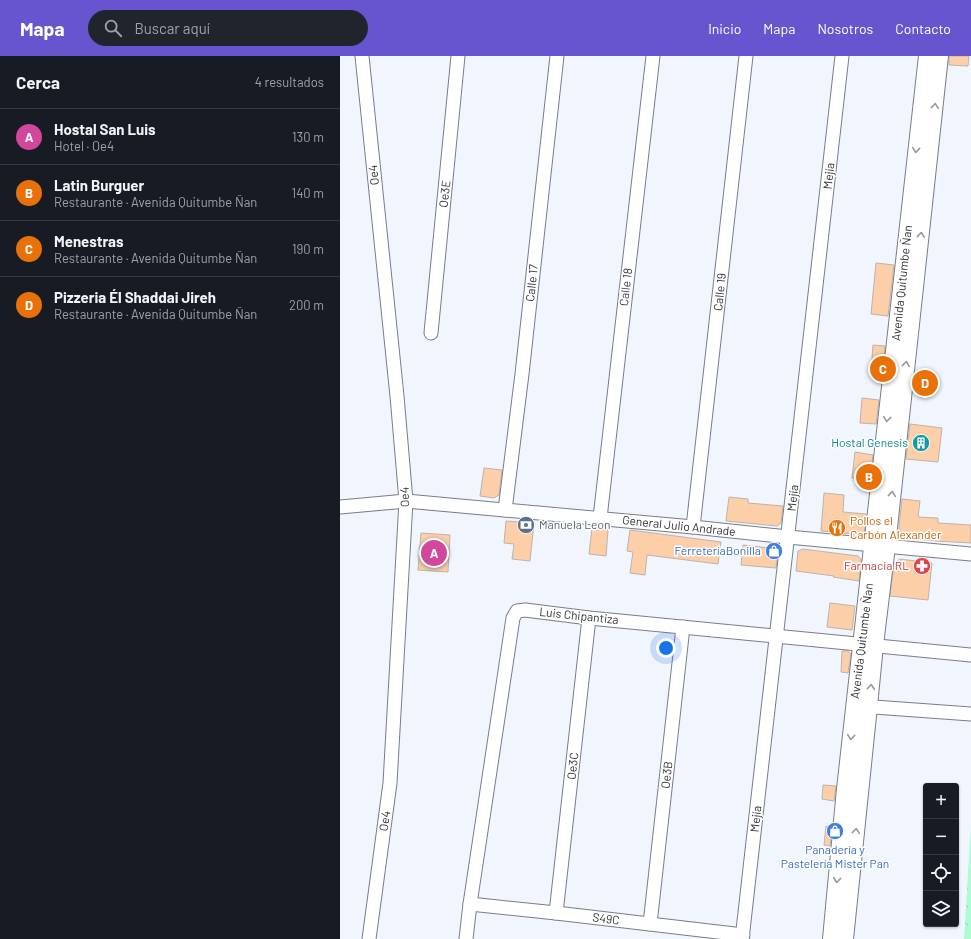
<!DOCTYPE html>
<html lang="es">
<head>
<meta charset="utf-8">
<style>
  :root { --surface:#171b24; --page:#20242c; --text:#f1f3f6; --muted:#9ea1a6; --line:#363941; --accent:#6655ce }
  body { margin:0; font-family:Barlow,sans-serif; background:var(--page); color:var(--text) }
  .controls { position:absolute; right:12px; bottom:12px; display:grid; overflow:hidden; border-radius:4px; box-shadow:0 1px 3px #0004 }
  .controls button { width:36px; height:36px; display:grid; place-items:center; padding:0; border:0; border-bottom:1px solid var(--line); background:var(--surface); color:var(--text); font:20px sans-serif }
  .you { position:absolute; left:326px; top:592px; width:14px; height:14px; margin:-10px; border:3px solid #fff; border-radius:50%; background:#1a73e8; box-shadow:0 0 0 6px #1a73e833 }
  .badge { display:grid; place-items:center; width:26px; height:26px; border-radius:50%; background:var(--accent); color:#fff; font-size:13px; font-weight:700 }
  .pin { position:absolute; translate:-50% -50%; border:2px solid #fff; box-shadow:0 1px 4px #0006 }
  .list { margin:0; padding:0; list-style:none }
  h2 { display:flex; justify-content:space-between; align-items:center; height:52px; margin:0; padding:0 16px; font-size:17px }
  h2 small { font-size:13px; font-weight:400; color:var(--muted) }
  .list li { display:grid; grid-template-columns:26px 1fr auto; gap:12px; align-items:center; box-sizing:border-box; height:56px; padding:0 16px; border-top:1px solid var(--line) }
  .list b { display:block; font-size:15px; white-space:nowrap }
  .list p { margin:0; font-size:13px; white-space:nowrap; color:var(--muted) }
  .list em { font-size:13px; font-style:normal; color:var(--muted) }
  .icon { flex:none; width:22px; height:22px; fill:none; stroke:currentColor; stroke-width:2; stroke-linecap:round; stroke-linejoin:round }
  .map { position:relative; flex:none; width:631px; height:883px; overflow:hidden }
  header { display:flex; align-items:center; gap:24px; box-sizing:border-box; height:56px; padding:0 20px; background:var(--accent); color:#fff }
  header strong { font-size:19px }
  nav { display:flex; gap:22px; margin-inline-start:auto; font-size:14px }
  .search { width:280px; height:36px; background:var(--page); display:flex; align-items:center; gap:10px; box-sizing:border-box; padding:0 14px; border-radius:22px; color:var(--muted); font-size:15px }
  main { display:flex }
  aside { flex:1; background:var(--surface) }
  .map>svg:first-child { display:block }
  .park { fill:url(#park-crowns) }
  .building { fill:#fccfa9; stroke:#bdb3ab }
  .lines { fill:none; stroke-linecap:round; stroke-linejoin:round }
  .minor-casing { stroke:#777d86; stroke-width:15 }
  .tertiary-casing { stroke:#777d86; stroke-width:18 }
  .minor { stroke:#fff; stroke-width:13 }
  .tertiary { stroke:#fff; stroke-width:16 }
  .oneway { stroke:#98999b }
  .labels { text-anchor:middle; stroke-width:3; stroke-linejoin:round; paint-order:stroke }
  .street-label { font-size:12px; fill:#303337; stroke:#fff }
  .culture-label { font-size:12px; fill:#0d838f; stroke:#fff; text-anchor:end }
  .food-label { font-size:12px; fill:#c56008; stroke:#fff; text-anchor:start }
  .service-label { font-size:12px; fill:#4e5e75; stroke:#fff; text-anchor:start }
  .shop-label { font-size:12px; fill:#366cbe; stroke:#fff; text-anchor:end }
  .health-label { font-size:12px; fill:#be3a42; stroke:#fff; text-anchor:end }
</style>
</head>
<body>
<header>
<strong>Mapa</strong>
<div class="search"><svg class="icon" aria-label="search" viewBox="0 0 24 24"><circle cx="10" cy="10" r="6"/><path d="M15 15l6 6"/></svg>Buscar aquí</div>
<nav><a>Inicio</a><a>Mapa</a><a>Nosotros</a><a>Contacto</a></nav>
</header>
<main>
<aside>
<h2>Cerca<small>4 resultados</small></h2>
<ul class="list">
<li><span class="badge" style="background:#d1479c">A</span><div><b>Hostal San Luis</b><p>Hotel · Oe4</p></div><em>130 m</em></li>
<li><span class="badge" style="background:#e8710a">B</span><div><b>Latin Burguer</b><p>Restaurante · Avenida Quitumbe Ñan</p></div><em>140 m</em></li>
<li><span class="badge" style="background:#e8710a">C</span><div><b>Menestras</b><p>Restaurante · Avenida Quitumbe Ñan</p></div><em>190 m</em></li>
<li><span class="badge" style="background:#e8710a">D</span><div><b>Pizzeria Él Shaddai Jireh</b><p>Restaurante · Avenida Quitumbe Ñan</p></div><em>200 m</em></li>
</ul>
</aside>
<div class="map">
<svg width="631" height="883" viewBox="0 0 631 883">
  <defs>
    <pattern id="park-crowns" width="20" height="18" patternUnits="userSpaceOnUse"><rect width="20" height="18" fill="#acfcd4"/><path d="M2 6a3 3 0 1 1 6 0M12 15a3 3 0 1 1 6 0" fill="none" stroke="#94d8b7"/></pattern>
  </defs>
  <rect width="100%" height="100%" fill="#f0f5fe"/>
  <polygon class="park" points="631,770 631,883 624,883"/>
  <g class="building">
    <polygon points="609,0 629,0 628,10 609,9"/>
    <polygon points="536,207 554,209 548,260 531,258"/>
    <polygon points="533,289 545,290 542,317 531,315"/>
    <polygon points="522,342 539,344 536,368 520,367"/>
    <polygon points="570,368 602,372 598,406 566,403"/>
    <polygon points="515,396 533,399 530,424 512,422"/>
    <polygon points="144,412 162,414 159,439 154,442 140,440"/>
    <polygon points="484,437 504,439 503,456 526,458 524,479 481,475"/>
    <polygon points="389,441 408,443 408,447 443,450 441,467 437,470 386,465"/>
    <polygon points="562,443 580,445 578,461 598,462 598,467 631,469 631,487 596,485 558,481"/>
    <polygon points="166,465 194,467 190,505 172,503 174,488 164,487"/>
    <polygon points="252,472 268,474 266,500 249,498"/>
    <polygon points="290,474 381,486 378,508 307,499 305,519 290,517 293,496 287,495"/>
    <polygon points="81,477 110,479 108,516 78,514"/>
    <polygon points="403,489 438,493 436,512 401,509"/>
    <polygon points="463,493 518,500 521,503 519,525 493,521 494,520 456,515 458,495"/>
    <polygon points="560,503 592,507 588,544 550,540 554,507"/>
    <polygon points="490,547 515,550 512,574 487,571"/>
    <polygon points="502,595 508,595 511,598 508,617 501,616"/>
    <polygon points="483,729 496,730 494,745 482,743"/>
    <polygon points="486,770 492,771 490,790 484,789"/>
  </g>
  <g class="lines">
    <defs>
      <g id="minor">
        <polyline points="22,0 57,340 66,445 50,727 29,883"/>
        <polyline points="91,277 118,0"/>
        <polyline points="0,451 66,445 353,471 448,481 631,498"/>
        <polyline points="165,454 182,318 217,0"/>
        <polyline points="260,462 313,0"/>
        <polyline points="353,471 406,0"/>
        <polyline points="520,650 631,658"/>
        <polyline points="130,848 216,857 403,879"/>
        <polyline points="216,857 249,562"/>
        <polyline points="310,868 343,571"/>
        <polyline points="126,883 130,848 173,562 177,555 185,554 249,562 631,599"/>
        <polyline points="402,883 502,0"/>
      </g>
      <g id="tertiary">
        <polyline points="491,883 505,733 587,0"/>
        <polyline points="505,883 529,650 535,589 547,490 600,0"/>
      </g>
    </defs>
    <use href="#minor" class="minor-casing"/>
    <use href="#tertiary" class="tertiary-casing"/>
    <use href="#minor" class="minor"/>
    <use href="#tertiary" class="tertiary"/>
  </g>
  <defs><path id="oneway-chevron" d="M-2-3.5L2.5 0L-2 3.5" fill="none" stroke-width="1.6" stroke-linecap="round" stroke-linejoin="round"/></defs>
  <g class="oneway">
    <use href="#oneway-chevron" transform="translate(595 50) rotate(-84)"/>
    <use href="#oneway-chevron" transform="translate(576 94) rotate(96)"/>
    <use href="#oneway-chevron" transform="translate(581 179) rotate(-84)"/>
    <use href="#oneway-chevron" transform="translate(566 308) rotate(-84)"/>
    <use href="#oneway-chevron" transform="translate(547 363) rotate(96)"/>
    <use href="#oneway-chevron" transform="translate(552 438) rotate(-84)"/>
    <use href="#oneway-chevron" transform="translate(531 631) rotate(-85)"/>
    <use href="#oneway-chevron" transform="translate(511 681) rotate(96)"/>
    <use href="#oneway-chevron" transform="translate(516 775) rotate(-84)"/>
    <use href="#oneway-chevron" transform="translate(497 824) rotate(95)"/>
  </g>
  <defs>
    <symbol id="building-disc" viewBox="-11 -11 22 22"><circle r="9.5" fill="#0f9aa8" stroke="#fff"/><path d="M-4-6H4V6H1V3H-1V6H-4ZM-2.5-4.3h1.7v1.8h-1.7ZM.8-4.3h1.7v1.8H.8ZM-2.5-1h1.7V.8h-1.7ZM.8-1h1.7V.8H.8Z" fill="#fff"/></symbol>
    <symbol id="bank-disc" viewBox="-11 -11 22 22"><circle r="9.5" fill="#5c6f8a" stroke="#fff"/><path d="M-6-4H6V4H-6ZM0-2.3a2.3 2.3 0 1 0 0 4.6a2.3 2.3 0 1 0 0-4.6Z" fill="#fff"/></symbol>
    <symbol id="restaurant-disc" viewBox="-11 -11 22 22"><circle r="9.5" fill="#e8710a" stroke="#fff"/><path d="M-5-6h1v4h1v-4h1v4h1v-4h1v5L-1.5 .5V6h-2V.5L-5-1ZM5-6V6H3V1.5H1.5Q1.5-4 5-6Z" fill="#fff"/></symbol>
    <symbol id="shop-disc" viewBox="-11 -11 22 22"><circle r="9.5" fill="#3f7fe0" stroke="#fff"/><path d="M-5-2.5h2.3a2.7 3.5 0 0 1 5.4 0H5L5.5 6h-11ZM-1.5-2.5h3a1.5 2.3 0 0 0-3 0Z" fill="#fff"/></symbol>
    <symbol id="pharmacy-disc" viewBox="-11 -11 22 22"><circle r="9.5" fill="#e0444e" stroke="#fff"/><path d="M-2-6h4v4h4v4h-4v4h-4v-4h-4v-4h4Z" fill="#fff"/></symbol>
  </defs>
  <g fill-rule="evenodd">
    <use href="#building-disc" x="571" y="377" width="20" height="20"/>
    <use href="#bank-disc" x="176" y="459" width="20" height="20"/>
    <use href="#restaurant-disc" x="487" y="462" width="20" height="20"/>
    <use href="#shop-disc" x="424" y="485" width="20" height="20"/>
    <use href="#pharmacy-disc" x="572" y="500" width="20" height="20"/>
    <use href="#shop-disc" x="485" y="765" width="20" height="20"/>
  </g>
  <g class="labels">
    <g class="street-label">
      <text transform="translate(34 119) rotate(-96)" y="4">Oe4</text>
      <text transform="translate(489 120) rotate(-84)" y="4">Mejía</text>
      <text transform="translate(105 138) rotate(-84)" y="4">Oe3E</text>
      <text transform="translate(192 227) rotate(-84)" y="4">Calle 17</text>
      <text transform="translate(562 227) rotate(-84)" y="4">Avenida Quitumbe Ñan</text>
      <text transform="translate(286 231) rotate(-83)" y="4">Calle 18</text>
      <text transform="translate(380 236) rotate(-84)" y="4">Calle 19</text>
      <text transform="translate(65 441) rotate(-92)" y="4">Oe4</text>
      <text transform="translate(453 442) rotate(-84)" y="4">Mejía</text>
      <text transform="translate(339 470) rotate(6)" y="4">General Julio Andrade</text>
      <text transform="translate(239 560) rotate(6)" y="4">Luis Chipantiza</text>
      <text transform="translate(522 585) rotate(-83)" y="4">Avenida Quitumbe Ñan</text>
      <text transform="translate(233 710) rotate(-84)" y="4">Oe3C</text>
      <text transform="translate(327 719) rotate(-84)" y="4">Oe3B</text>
      <text transform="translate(416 763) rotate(-84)" y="4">Mejía</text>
      <text transform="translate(45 765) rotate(-82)" y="4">Oe4</text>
      <text transform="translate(266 863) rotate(7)" y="4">S49C</text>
    </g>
    <g class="culture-label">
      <text x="568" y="391">Hostal Genesis</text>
    </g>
    <g class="food-label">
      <text x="510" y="469">Pollos el<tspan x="510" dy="14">Carbón Alexander</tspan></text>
    </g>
    <g class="service-label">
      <text x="199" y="473">Manuela Leon</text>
    </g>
    <g class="shop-label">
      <text x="421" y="499">FerreteríaBonilla</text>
      <text x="495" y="798" text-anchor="middle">Panadería y<tspan x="495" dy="14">Pastelería Mister Pan</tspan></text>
    </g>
    <g class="health-label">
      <text x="569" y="514">Farmacia RL</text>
    </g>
  </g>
</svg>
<div class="controls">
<button>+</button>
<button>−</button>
<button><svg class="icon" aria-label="locate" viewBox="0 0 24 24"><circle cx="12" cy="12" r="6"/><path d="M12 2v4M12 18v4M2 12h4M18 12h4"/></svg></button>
<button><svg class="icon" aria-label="layers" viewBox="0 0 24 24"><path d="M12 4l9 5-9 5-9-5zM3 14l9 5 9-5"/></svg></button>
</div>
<div class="you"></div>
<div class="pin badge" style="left:94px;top:497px;background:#d1479c">A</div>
<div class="pin badge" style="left:529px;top:421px;background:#e8710a">B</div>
<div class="pin badge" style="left:543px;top:313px;background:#e8710a">C</div>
<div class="pin badge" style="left:585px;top:327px;background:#e8710a">D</div>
</div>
</main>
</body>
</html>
